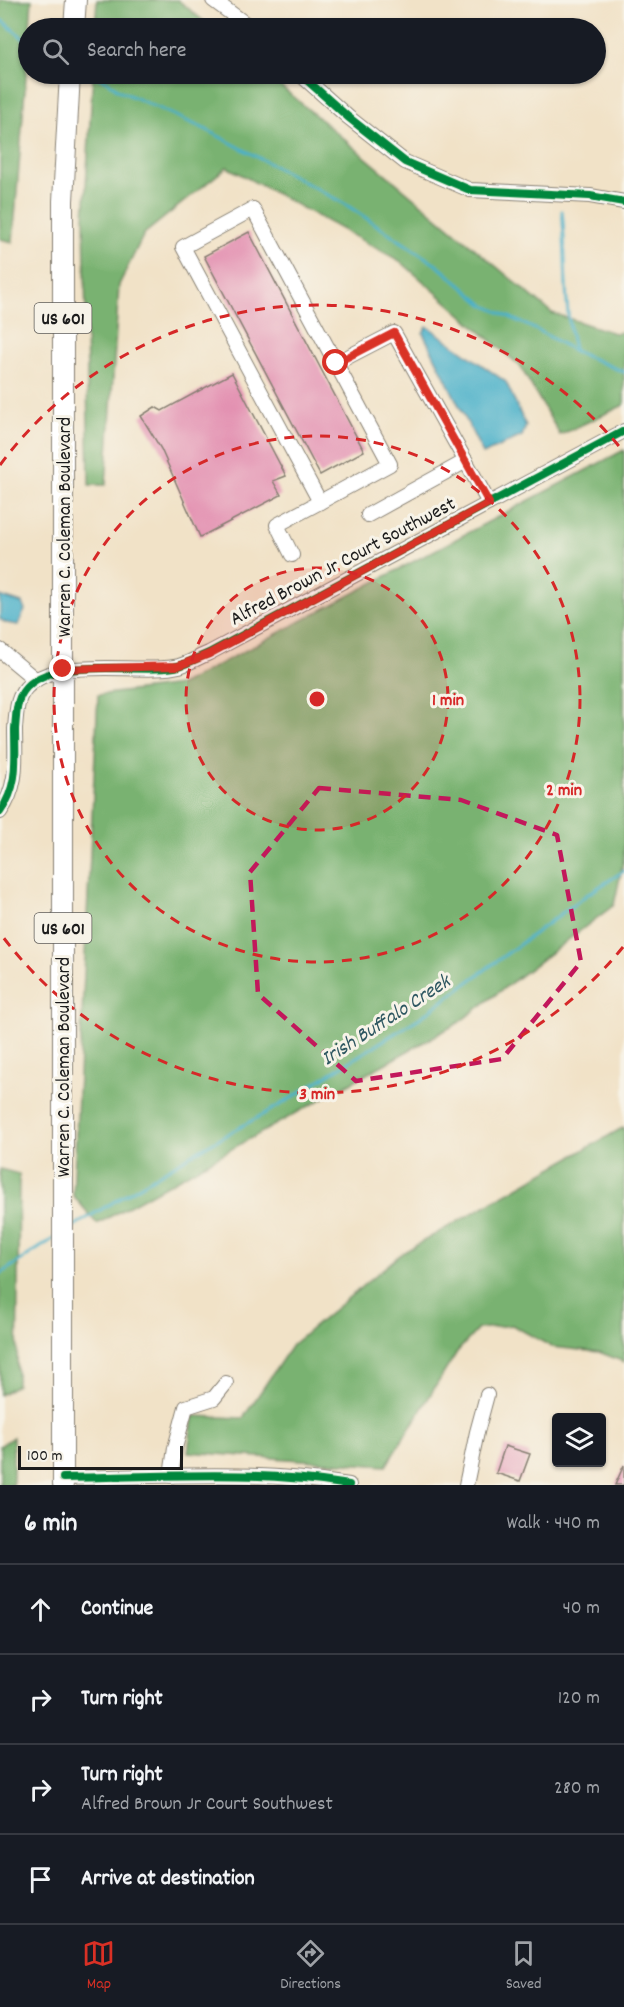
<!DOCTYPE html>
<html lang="en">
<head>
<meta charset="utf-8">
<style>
  :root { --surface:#171b24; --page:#20242c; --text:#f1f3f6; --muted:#9ea1a6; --line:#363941; --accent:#d93025 }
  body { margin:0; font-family:Dekko,sans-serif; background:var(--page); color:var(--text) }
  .controls { position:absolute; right:18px; bottom:18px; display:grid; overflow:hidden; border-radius:6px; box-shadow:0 2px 4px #0004 }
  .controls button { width:54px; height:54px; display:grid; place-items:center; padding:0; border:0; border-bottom:2px solid var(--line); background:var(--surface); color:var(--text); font:30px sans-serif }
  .scale { position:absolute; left:18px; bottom:15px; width:165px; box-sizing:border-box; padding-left:6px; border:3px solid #1c1c1c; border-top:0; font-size:16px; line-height:21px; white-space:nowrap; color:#1c1c1c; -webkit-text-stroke:4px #f7f3e8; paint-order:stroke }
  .stop { position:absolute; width:18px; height:18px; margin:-14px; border:4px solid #d93025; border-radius:50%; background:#fff }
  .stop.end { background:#d93025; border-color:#fff; box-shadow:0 2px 6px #0008 }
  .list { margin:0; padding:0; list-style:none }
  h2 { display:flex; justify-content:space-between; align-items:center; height:78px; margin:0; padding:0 24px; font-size:26px }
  h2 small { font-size:20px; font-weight:400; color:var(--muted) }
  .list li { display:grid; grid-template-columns:39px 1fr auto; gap:18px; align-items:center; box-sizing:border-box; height:90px; padding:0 24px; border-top:2px solid var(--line) }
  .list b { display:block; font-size:22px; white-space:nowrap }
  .list p { margin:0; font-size:20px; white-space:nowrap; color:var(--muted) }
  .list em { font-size:20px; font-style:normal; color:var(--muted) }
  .icon { flex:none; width:33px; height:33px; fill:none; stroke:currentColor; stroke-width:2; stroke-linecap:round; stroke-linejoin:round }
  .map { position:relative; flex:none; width:624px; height:1485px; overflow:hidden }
  .search { position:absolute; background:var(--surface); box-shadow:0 2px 4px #0004; left:18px; right:18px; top:18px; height:66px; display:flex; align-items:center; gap:15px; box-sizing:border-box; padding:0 21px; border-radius:33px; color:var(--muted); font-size:22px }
  .sheet { height:438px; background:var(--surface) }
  nav { display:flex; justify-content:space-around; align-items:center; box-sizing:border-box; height:84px; border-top:2px solid var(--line); background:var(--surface); font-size:16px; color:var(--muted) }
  nav a { display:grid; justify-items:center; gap:3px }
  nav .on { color:var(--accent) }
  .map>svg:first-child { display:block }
  .forest { fill:#79b271; stroke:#4a6746; stroke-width:1.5 }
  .water { fill:#4ab0c9; stroke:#336672; stroke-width:1.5 }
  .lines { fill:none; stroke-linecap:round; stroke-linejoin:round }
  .stream { stroke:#4ab0c9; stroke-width:3 }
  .building { fill:#e390b1 }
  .minor-casing { stroke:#867f72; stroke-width:16 }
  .highway-casing { stroke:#867f72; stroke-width:22 }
  .minor { stroke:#fff; stroke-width:14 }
  .highway { stroke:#fff; stroke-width:20 }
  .cycleway-casing { stroke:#f7f3e8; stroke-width:11 }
  .cycleway { stroke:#00873e; stroke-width:8 }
  .route { stroke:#d93025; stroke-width:8 }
  .marked { fill:none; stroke:#c2185b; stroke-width:4.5; stroke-dasharray:12 8; stroke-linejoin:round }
  .ring { fill:none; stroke:#d62828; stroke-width:3; stroke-dasharray:10 8 }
  .labels { text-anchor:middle; stroke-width:6; stroke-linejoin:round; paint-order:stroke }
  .shield { fill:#f7f3e8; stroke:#5e5c59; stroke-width:1.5 }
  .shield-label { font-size:18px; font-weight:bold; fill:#1c1c1c }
  .street-label { font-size:20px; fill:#1c1c1c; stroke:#f7f3e8 }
  .water-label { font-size:21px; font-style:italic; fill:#2e5761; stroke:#f7f3e8 }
  .centre { fill:#d62828; stroke:#f7f3e8; stroke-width:3 }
  .ring-label { font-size:18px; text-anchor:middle; font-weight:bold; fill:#d62828; stroke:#f7f3e8; stroke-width:6; stroke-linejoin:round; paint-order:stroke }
</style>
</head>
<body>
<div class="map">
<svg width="624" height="1485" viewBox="0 0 624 1485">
  <rect width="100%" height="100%" fill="#f7f3e8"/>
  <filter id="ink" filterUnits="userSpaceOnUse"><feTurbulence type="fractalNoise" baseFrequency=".0167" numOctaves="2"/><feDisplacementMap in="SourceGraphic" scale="12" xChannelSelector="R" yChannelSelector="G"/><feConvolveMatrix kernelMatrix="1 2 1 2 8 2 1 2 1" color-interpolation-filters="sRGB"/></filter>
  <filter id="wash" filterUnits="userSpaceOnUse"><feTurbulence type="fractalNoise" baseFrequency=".008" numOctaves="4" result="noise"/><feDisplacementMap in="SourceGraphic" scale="24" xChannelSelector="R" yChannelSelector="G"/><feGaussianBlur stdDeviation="1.35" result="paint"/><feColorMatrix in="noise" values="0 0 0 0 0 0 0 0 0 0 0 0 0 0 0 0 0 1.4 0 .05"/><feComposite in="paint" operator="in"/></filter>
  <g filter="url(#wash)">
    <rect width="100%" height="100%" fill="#f1e2c7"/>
    <g class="forest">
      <polygon points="0,0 32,0 13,242 0,239"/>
      <polygon points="97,0 178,0 212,28 95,28"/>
      <polygon points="93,74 266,74 552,313 614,333 624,332 624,405 560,435 520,366 400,261 227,167 144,234 119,285 106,485 89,485 84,218"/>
      <polygon points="624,450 624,858 614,905 458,1023 97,1224 73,1195 98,695 180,685"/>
      <polygon points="624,1127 624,1362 599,1352 552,1347 512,1325 478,1329 457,1352 386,1466 188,1452 193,1416 243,1418 292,1345 402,1253"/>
      <polygon points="0,1169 19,1174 17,1385 0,1395"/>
      <polygon points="13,1437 13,1485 0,1485 0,1446"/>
    </g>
    <g class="water">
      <polygon points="427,326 506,382 526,426 522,436 483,454 423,333"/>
      <polygon points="0,596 22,603 25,610 18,625 6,623 0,619"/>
    </g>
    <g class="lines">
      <g class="stream">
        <polyline points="0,19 28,42"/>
        <polyline points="90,74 105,80 120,91 207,130 345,204 438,266 484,305 541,332 574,351 624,372"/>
        <path d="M562,211C567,258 563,304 574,349"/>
        <polyline points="69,1229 201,1149 280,1105 421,1017 588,894 624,871"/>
        <polyline points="0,1274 56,1237"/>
      </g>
    </g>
    <g id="blocks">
      <g class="building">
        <polygon points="249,232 364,451 320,475 204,256"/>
        <polygon points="232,373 286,476 273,481 281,495 200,537 161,449 141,416 155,407 162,411"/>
        <polygon points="505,1446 530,1454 520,1481 496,1473"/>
        <polygon points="624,1465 624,1485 615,1485"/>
      </g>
    </g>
  </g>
  <g filter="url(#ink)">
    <use href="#blocks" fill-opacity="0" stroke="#867f72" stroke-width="1.5"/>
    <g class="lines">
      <defs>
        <g id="minor">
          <polyline points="213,0 251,28"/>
          <polyline points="300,74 348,117 405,162 470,190 590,196 624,202"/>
          <polygon points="253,209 390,464 320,502 183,247"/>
          <polyline points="336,363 394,333 489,503"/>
          <polyline points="368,515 466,461"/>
          <polyline points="292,555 277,525 320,502"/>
          <polyline points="0,650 36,680"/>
          <path d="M0,812C19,785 15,760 15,729C16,718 16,706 20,697C41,651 139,676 179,666C189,663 199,657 209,653L624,431"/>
          <polyline points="171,1476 175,1448 186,1407 214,1398 226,1383"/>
          <path d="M63,1478C158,1477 255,1469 349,1485"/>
          <polyline points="466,1485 477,1432 487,1395"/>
        </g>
        <g id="highway">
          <polyline points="74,28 76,0"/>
          <polyline points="63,1485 63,201 70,74"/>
        </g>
      </defs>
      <use href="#minor" class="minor-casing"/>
      <use href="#highway" class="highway-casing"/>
      <use href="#minor" class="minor"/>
      <use href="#highway" class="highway"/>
      <defs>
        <g id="cycleway">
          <polyline points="300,74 348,117 405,162 470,190 590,196 624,202"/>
          <path d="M0,812C19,785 15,760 15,729C16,718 16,706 20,697C41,651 139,676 179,666C189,663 199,657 209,653L624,431"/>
          <path d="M63,1478C158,1477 255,1469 349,1485"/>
        </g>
      </defs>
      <use href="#cycleway" class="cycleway-casing"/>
      <use href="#cycleway" class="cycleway"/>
    </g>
  </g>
  <g class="lines" filter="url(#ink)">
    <polyline class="route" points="63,669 178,666 209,654 489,503 394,333 336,363"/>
  </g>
  <path class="marked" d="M319,788L461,800L557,835L581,962L502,1059L356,1081L258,994L250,872Z"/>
  <circle cx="317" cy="699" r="131" fill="#d62828" fill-opacity=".12"/>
  <g class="ring">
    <circle cx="317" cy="699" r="131"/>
    <circle cx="317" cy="699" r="263"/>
    <path d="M623 947A394 394 0 0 1 0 933M0 465A394 394 0 0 1 623 451"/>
  </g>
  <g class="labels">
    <g class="shield">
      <rect x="34.5" y="303" width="57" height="30" rx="4.5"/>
      <rect x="34.5" y="913" width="57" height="30" rx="4.5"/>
    </g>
    <g class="shield-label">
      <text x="63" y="324">US 601</text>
      <text x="63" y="934">US 601</text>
    </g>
    <g class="street-label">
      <text transform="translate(63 527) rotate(-90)" y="7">Warren C. Coleman Boulevard</text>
      <text transform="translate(342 560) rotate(-28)" y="7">Alfred Brown Jr Court Southwest</text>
      <text transform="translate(62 1067) rotate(-90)" y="7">Warren C. Coleman Boulevard</text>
    </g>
    <g class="water-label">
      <text transform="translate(385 1019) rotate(-33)" y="7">Irish Buffalo Creek</text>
    </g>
  </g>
  <circle cx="317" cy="699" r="9" class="centre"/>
  <g class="ring-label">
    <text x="448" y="705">1 min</text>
    <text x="564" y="795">2 min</text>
    <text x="317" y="1099">3 min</text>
  </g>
</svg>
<div class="controls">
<button><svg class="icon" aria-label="layers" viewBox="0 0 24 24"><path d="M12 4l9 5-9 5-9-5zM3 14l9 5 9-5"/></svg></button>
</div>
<div class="scale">100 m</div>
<div class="stop" style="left:336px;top:363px"></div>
<div class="stop end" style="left:63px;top:669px"></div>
<div class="search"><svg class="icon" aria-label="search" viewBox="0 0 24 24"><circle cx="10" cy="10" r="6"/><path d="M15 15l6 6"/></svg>Search here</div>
</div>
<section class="sheet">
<h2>6 min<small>Walk · 440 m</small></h2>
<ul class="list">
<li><svg class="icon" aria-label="ahead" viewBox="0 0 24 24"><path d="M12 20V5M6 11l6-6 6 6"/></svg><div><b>Continue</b></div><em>40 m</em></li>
<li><svg class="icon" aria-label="right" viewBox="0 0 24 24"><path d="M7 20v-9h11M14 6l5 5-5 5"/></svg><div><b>Turn right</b></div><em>120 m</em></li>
<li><svg class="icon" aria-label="right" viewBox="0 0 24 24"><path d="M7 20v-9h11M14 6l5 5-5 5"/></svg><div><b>Turn right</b><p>Alfred Brown Jr Court Southwest</p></div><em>280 m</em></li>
<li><svg class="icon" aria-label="arrive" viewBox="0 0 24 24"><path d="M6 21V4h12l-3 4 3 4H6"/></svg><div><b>Arrive at destination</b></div></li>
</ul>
</section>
<nav>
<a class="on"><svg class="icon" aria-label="map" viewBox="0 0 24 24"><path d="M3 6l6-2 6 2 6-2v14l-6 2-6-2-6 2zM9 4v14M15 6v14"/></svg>Map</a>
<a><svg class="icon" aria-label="directions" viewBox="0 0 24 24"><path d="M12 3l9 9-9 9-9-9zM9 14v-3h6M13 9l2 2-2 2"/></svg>Directions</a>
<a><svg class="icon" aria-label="saved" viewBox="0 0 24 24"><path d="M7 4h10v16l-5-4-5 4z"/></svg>Saved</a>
</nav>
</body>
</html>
